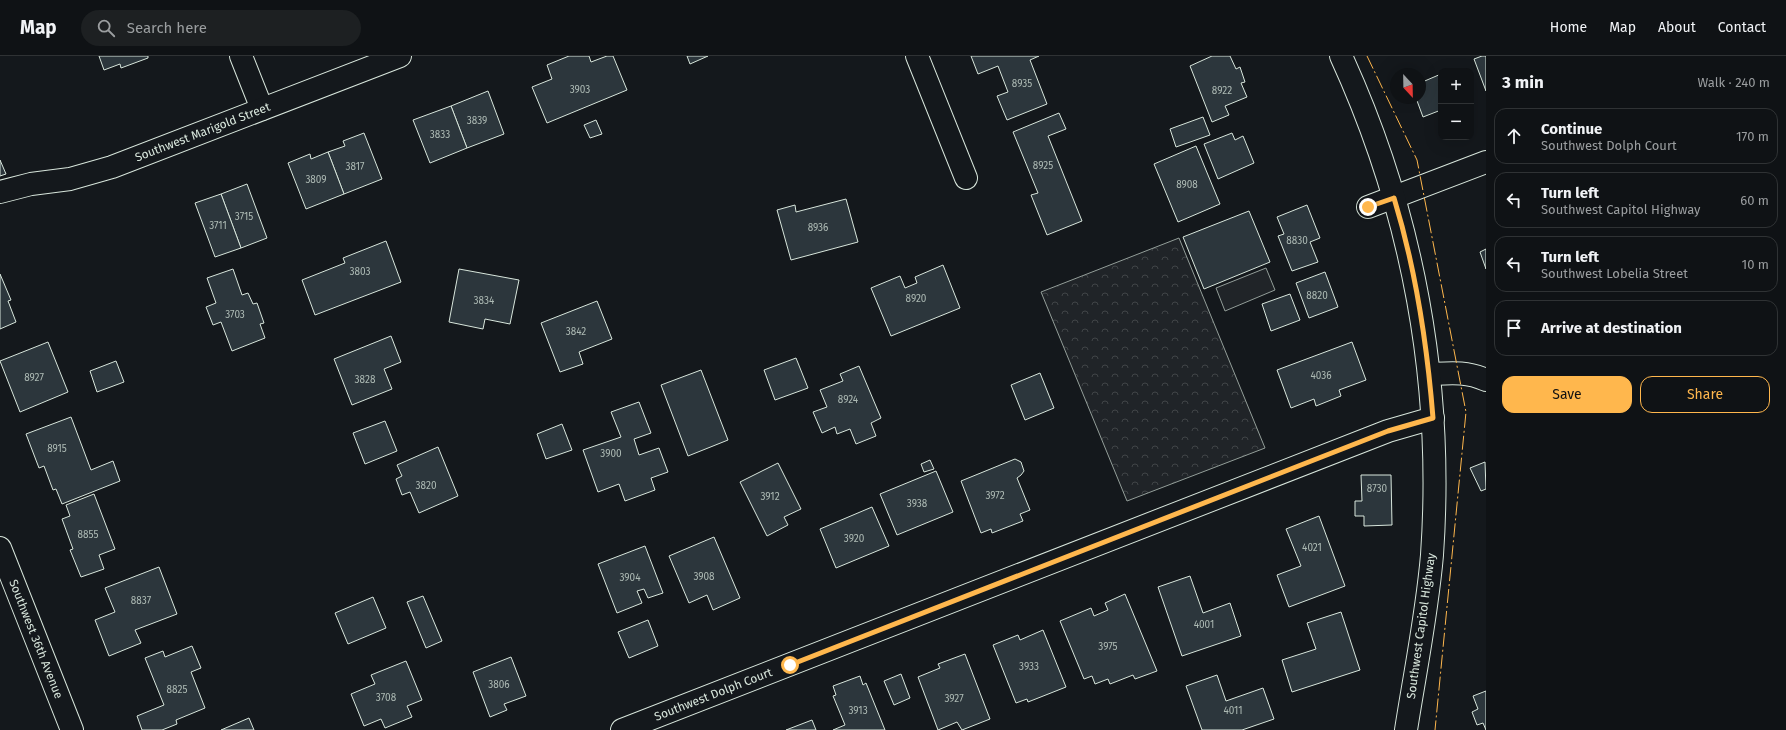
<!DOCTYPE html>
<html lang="en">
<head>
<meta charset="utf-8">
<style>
  :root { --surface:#0f1215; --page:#1d2022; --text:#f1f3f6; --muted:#9b9ea0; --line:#2f3234; --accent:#ffb74d }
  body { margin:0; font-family:"Fira Sans",sans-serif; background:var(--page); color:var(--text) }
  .controls { position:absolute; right:12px; top:12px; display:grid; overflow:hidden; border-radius:8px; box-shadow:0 4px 16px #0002 }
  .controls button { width:36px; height:36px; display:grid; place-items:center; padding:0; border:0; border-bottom:1px solid var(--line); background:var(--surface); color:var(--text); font:20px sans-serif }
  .compass { position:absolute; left:1390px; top:12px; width:36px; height:36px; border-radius:50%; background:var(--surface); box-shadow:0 4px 16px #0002; rotate:158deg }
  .stop { position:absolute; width:12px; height:12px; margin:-9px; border:3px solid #ffb74d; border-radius:50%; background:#fff }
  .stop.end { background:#ffb74d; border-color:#fff; box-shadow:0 1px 4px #0008 }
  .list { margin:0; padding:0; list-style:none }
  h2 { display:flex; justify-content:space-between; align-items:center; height:52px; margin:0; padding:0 16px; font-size:17px }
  h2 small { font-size:13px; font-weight:400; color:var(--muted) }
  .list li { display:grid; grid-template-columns:26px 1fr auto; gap:12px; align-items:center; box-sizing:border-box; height:56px; margin:0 8px 8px; padding:0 8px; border:1px solid var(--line); border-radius:12px }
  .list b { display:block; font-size:15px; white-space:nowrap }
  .list p { margin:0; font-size:13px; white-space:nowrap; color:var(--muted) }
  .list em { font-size:13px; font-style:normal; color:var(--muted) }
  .actions { display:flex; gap:8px; padding:12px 16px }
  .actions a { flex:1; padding:9px 0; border:1px solid var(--accent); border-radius:12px; text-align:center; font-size:14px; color:var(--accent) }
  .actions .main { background:var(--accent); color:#111 }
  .icon { flex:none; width:22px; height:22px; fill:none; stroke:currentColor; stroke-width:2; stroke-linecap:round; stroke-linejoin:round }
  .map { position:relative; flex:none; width:1486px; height:674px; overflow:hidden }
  header { display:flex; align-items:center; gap:24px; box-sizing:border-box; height:56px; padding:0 20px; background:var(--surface); border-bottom:1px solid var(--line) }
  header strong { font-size:19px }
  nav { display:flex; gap:22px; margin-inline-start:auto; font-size:14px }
  .search { width:280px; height:36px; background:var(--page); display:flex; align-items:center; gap:10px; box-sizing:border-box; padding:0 14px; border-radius:22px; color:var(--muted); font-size:15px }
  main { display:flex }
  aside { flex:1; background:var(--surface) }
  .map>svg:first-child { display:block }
  .forest { fill:url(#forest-crowns); stroke:#939e99 }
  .garden { fill:#202428; stroke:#939e99 }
  .building { fill:#2c363c; stroke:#d8e6dc }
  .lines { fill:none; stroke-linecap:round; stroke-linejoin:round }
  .street-casing { stroke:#d8e6dc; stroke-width:24 }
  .secondary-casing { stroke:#d8e6dc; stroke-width:24 }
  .street { stroke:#14181c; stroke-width:22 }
  .secondary { stroke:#14181c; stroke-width:22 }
  .power { stroke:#ffb74d; stroke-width:1; stroke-dasharray:14 3 2 3; stroke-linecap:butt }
  .route { stroke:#ffb74d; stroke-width:5 }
  .labels { text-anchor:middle; stroke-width:3; stroke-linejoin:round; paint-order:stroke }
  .number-label { font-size:10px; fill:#adbab4 }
  .street-label { font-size:12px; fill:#d8e6dc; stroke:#14181c }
</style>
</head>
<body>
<header>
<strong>Map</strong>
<div class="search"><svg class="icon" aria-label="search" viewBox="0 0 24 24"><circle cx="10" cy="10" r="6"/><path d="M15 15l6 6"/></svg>Search here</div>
<nav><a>Home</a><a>Map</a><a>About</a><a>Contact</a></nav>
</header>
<main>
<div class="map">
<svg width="1486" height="674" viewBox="0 0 1486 674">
  <defs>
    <pattern id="forest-crowns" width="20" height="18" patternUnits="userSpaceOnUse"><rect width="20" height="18" fill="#202428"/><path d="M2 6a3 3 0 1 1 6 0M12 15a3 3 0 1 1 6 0" fill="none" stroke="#404447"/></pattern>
  </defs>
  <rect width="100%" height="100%" fill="#14181c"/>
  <polygon class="forest" points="1179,182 1265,392 1127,445 1041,236"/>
  <polygon class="garden" points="1266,212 1275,234 1225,255 1216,232"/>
  <g class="building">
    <polygon points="99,0 148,0 148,2 121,12 120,8 104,14"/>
    <polygon points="569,0 589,0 591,6 607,0 613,0 627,34 547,67 532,31 552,23 547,9"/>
    <polygon points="687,0 708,0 690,8"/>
    <polygon points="971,0 1039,0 1030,4 1047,48 1007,64 997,40 1008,36 998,10 978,18"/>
    <polygon points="1212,0 1230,0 1236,13 1240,11 1245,26 1241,27 1247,41 1225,50 1229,59 1212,66 1190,10"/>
    <polygon points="1482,0 1486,0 1486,35 1474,3"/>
    <polygon points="1441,18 1441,54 1423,61 1416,42 1420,42 1420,27"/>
    <polygon points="488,35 504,78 467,92 451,50"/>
    <polygon points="451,50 467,92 430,107 413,64"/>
    <polygon points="1059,57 1066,73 1048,80 1082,165 1047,179 1031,139 1038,137 1013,76"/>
    <polygon points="1203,61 1210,79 1176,91 1170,73"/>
    <polygon points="596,64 602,78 590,82 584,69"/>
    <polygon points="364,77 382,123 344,138 328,96 345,90 343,85"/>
    <polygon points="1232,77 1235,84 1243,80 1254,107 1218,123 1204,88"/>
    <polygon points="1196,90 1220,148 1178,166 1154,108"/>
    <polygon points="328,96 344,138 306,153 288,107 310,98 311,103"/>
    <polygon points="0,104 6,118 0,120"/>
    <polygon points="247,128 267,182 241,192 221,138"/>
    <polygon points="221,138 241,192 215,201 195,147"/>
    <polygon points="846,143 858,186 791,204 777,154 795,149 796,156"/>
    <polygon points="1307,149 1320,182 1310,186 1318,206 1292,215 1278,180 1284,178 1277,161"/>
    <polygon points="1249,155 1270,206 1204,233 1183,181"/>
    <polygon points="386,185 401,226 315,259 302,224 345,207 343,202"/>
    <polygon points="1486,193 1486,213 1480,196"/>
    <polygon points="943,209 960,252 891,280 871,232 900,220 905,232 917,227 915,221"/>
    <polygon points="233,213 242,239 248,237 253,248 257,247 264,267 260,268 265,282 232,295 221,266 213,269 206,251 216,247 207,222"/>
    <polygon points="459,213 519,224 510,268 485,263 483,273 449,266"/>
    <polygon points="1325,216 1338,251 1309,262 1296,227"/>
    <polygon points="0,218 11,244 8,245 16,266 0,273"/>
    <polygon points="1290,238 1300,264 1271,275 1262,248"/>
    <polygon points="597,245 612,283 579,296 583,308 560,316 541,267"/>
    <polygon points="391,280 401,306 384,313 392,333 352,349 334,303"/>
    <polygon points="48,286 68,336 20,356 0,305"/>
    <polygon points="1352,286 1366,324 1339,334 1341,340 1316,350 1314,343 1291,352 1277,314"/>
    <polygon points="796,302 808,332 775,344 764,314"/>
    <polygon points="116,305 124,326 97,336 90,315"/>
    <polygon points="859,310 881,362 871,367 876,380 856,388 850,373 837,378 835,371 822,377 813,356 827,351 820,334 843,325 840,318"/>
    <polygon points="701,314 728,384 688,400 661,329"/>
    <polygon points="1040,317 1054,352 1025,364 1011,329"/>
    <polygon points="639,346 651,377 634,383 639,399 659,392 668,416 651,422 655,434 625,445 619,428 598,436 583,394 621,381 611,356"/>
    <polygon points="71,361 91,414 113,405 120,425 62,448 56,433 53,434 44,410 39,412 26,378"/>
    <polygon points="385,365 397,395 365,408 353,377"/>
    <polygon points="562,368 572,394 546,403 537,378"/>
    <polygon points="438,391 458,440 419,457 410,436 402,439 396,423 402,420 397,409"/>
    <polygon points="1015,403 1021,406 1024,415 1021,419 1017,422 1030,454 1020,458 1023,465 992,477 991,473 981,477 961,425"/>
    <polygon points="930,404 934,413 924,416 921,408"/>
    <polygon points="1485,406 1486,433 1481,435 1470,412"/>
    <polygon points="778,407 801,453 784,461 788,469 767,480 740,426"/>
    <polygon points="936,415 953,456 897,479 880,438"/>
    <polygon points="1361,419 1391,419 1392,469 1364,470 1364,460 1355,460 1355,445 1362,445"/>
    <polygon points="94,438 115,493 99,499 104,513 81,521 70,494 73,493 62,463 70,460 66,449"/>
    <polygon points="872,451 889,490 836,512 820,473"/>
    <polygon points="1319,460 1345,530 1289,551 1277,519 1301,510 1286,473"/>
    <polygon points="714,481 740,542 713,554 707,539 689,547 669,500"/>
    <polygon points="645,490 663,537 648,542 644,533 637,535 642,547 617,557 598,508"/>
    <polygon points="159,511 177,558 135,574 141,587 109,600 95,564 115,556 105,532"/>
    <polygon points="1190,520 1203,557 1230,547 1241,580 1182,600 1158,531"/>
    <polygon points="1125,538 1157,615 1135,623 1133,619 1110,628 1108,623 1095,628 1092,620 1084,623 1060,565 1091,552 1094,560 1108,554 1105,547"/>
    <polygon points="423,540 442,585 426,592 407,546"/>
    <polygon points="373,541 386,572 348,588 335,557"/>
    <polygon points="1341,556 1360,614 1292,636 1282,604 1316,593 1307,567"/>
    <polygon points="648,564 658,590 629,602 618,576"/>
    <polygon points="1043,574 1066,631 1028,646 1027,643 1016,647 993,589 1018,579 1020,584"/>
    <polygon points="192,590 201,612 191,616 205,652 176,664 177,668 162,674 142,674 137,660 164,649 145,602 163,595 165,601"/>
    <polygon points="965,598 990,663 962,674 957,666 938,674 918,621 940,612 938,608"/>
    <polygon points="511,601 526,640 504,648 507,654 490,661 473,616"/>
    <polygon points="406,605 422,644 407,650 412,661 385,672 381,663 364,670 351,638 375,628 371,619"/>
    <polygon points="901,618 910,642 894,649 884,625"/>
    <polygon points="1217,619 1226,645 1263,632 1274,663 1242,674 1202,674 1186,630"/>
    <polygon points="860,620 863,629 866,627 885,674 833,674 845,669 833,640 836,639 833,630"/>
    <polygon points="1486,635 1486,674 1483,667 1477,669 1472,656 1478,653 1473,640"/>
    <polygon points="249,662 254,674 221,674"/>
    <polygon points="812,664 816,674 786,674"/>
  </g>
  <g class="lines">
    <defs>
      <g id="street">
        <polyline points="241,0 262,53"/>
        <polyline points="917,0 966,122"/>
        <path id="s1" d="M0,136L31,128L70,123L112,111L400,0"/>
        <polyline points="1368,151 1486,106"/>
        <path d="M1430,318C1450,317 1467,315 1486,324"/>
        <path id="s2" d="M0,492L72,674"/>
        <path id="s3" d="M622,674L1388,375L1433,362"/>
      </g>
      <path id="secondary" d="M1341,0C1413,157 1444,327 1432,499C1427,558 1415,616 1406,674"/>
    </defs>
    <use href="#street" class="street-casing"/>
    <use href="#secondary" class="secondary-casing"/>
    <use href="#street" class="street"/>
    <use href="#secondary" class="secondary"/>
    <polyline class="power" points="1367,0 1417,104 1466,356 1435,674"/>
  </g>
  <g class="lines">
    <path class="route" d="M790,609L1388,375L1433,362C1427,287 1416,214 1394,142L1368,151"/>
  </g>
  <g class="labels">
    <g class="number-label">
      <text x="1022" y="31">8935</text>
      <text x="580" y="37">3903</text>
      <text x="1222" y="38">8922</text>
      <text x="477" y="68">3839</text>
      <text x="440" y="82">3833</text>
      <text x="1043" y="113">8925</text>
      <text x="355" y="114">3817</text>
      <text x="316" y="127">3809</text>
      <text x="1187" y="132">8908</text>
      <text x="244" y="164">3715</text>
      <text x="218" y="173">3711</text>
      <text x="818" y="175">8936</text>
      <text x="1297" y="188">8830</text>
      <text x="360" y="219">3803</text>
      <text x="1317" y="243">8820</text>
      <text x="916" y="246">8920</text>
      <text x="484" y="248">3834</text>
      <text x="235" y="262">3703</text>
      <text x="576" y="279">3842</text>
      <text x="1321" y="323">4036</text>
      <text x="34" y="325">8927</text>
      <text x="365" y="327">3828</text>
      <text x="848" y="347">8924</text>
      <text x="57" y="396">8915</text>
      <text x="611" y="401">3900</text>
      <text x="426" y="433">3820</text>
      <text x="1377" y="436">8730</text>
      <text x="995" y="443">3972</text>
      <text x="770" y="444">3912</text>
      <text x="917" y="451">3938</text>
      <text x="88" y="482">8855</text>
      <text x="854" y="486">3920</text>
      <text x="1312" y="495">4021</text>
      <text x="704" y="524">3908</text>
      <text x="630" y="525">3904</text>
      <text x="141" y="548">8837</text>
      <text x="1204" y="572">4001</text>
      <text x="1108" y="594">3975</text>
      <text x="1029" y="614">3933</text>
      <text x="499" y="632">3806</text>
      <text x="177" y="637">8825</text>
      <text x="386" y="645">3708</text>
      <text x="954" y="646">3927</text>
      <text x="858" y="658">3913</text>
      <text x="1233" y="658">4011</text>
    </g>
    <g class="street-label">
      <text dy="4" stroke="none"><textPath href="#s1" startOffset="212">Southwest Marigold Street</textPath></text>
      <text transform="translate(1421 570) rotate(-82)" y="4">Southwest Capitol Highway</text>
      <text dy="4" stroke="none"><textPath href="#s2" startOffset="98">Southwest 36th Avenue</textPath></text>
      <text dy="4" stroke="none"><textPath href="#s3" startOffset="98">Southwest Dolph Court</textPath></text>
    </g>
  </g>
</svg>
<div class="controls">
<button>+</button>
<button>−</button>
</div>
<svg class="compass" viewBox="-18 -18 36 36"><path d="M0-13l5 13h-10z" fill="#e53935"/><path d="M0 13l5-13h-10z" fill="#9b9ea0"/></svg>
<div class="stop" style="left:790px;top:609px"></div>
<div class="stop end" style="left:1368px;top:151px"></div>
</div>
<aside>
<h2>3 min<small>Walk · 240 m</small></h2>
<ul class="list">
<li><svg class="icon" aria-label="ahead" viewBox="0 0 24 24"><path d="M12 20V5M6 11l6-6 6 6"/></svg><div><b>Continue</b><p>Southwest Dolph Court</p></div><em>170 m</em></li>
<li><svg class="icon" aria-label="left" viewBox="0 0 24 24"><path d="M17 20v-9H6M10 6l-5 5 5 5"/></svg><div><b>Turn left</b><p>Southwest Capitol Highway</p></div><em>60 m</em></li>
<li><svg class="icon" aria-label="left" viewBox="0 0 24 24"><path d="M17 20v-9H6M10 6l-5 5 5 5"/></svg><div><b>Turn left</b><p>Southwest Lobelia Street</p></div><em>10 m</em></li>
<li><svg class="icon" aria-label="arrive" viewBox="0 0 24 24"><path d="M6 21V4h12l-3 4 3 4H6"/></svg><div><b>Arrive at destination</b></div></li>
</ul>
<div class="actions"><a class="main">Save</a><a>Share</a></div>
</aside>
</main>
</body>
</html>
